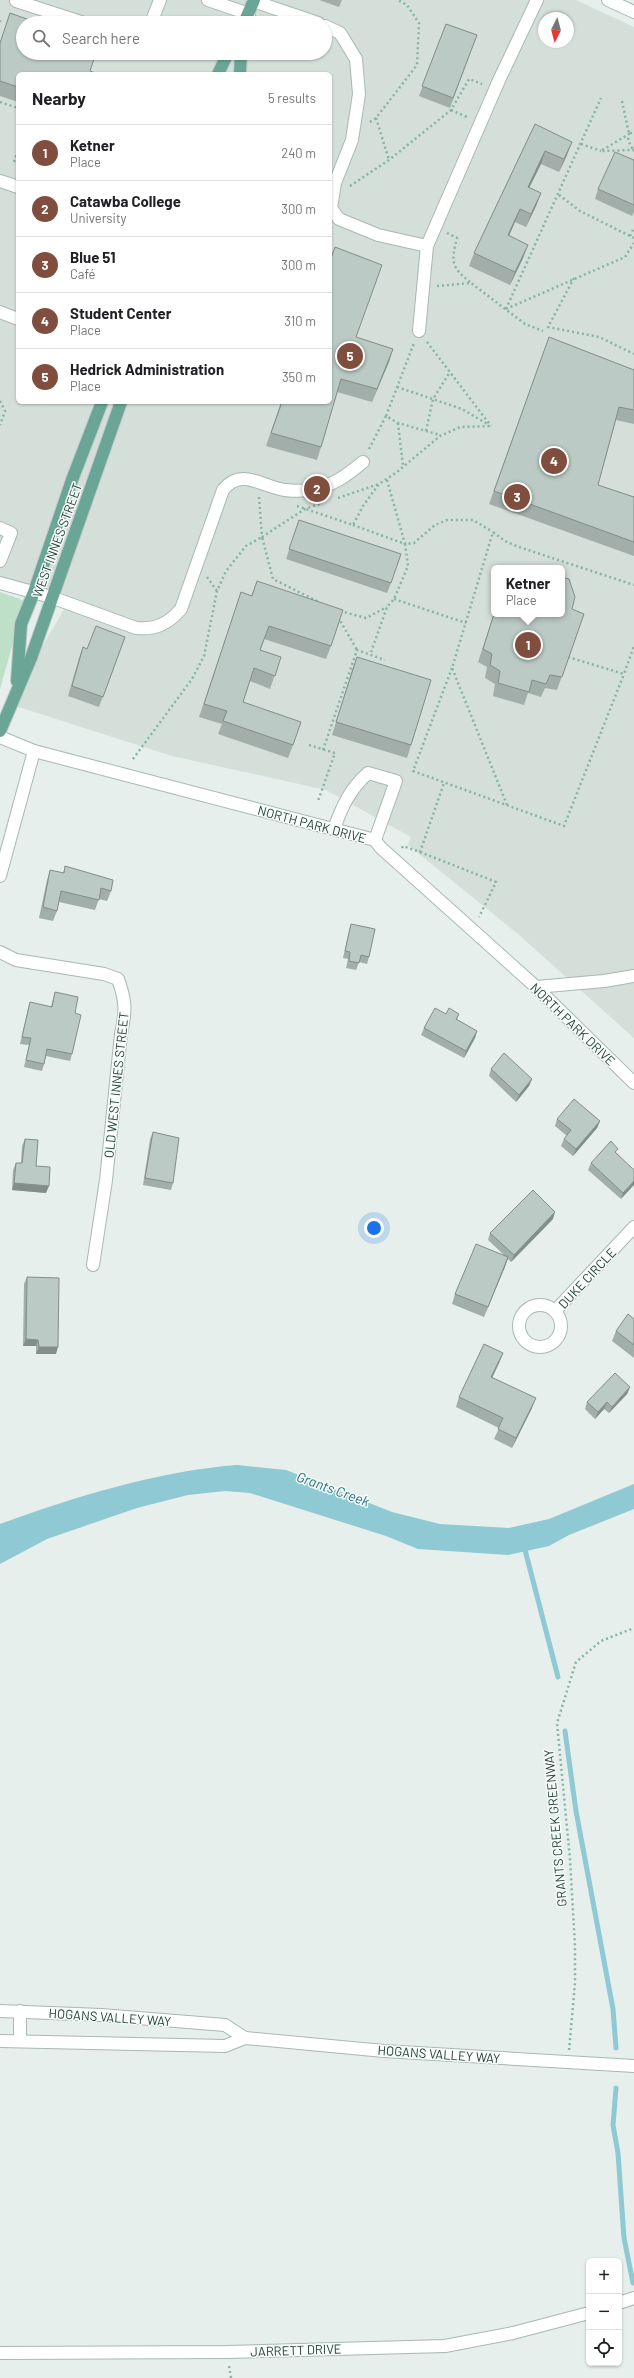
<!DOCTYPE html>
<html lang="en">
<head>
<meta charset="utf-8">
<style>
  :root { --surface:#fff; --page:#f2f2f2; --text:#202124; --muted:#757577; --line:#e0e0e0; --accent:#7f4e3f }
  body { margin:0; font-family:Barlow,sans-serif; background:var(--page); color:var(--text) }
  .controls { position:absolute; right:12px; bottom:12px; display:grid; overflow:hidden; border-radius:6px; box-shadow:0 1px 3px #0004 }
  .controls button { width:36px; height:36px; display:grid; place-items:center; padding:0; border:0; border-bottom:1px solid var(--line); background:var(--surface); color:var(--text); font:20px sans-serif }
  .compass { position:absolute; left:538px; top:12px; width:36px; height:36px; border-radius:50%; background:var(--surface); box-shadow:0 1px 3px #0004; rotate:186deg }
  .you { position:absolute; left:374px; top:1228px; width:14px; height:14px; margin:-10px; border:3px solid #fff; border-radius:50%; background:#1a73e8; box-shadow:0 0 0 6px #1a73e833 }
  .badge { display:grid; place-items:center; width:26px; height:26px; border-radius:50%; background:var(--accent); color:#fff; font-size:13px; font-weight:700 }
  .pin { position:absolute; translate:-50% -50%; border:2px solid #fff; box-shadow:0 1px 4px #0006 }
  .popup { position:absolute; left:491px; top:565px; width:74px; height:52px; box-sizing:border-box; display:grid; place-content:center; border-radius:6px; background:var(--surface); filter:drop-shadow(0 1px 3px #0005); font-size:13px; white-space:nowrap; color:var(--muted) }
  .popup b { font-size:15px; color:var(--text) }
  .popup::after { content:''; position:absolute; left:50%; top:100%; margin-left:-8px; border:8px solid transparent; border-top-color:var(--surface) }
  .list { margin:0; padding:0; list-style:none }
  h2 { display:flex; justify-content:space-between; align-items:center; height:52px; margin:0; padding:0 16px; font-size:17px }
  h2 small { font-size:13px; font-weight:400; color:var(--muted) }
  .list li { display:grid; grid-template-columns:26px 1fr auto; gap:12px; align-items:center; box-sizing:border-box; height:56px; padding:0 16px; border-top:1px solid var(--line) }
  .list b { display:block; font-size:15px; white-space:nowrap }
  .list p { margin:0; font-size:13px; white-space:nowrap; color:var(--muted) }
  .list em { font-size:13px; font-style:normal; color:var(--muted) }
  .icon { flex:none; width:22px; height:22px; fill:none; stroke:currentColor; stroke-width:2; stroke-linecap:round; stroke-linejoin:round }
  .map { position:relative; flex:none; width:634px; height:2378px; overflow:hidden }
  .search { position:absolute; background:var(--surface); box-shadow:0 1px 3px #0004; left:16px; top:16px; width:316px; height:44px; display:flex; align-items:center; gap:10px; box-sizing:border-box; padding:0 14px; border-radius:22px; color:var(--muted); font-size:15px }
  .panel { position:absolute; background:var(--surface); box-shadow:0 1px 3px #0004; left:16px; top:72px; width:316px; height:332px; border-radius:6px }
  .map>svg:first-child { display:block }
  .built { fill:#d4dfda; fill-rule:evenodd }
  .green { fill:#bfe0c8 }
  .water { fill:#8ec9d4 }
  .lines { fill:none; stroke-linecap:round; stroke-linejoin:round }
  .stream { stroke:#8ec9d4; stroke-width:5 }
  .minor-casing { stroke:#a8b8b2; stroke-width:14 }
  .major-casing { stroke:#c2cac8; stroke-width:14 }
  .path { stroke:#86b3a5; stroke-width:2.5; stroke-dasharray:2 3; stroke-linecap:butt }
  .minor { stroke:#fff; stroke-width:12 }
  .major { stroke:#6aa596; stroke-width:12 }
  .wall { fill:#a1aea9 }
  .shaded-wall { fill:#838d89 }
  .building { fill:#bbcac4; stroke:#838d89 }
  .labels { text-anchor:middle; stroke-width:3; stroke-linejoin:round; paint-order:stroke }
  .street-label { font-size:13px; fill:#24423a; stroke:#f7fbf9 }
  .water-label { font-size:14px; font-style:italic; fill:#1c6f80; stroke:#f7fbf9 }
</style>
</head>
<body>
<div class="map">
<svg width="634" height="2378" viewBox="0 0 634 2378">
  <rect width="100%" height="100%" fill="#e6efeb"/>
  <path class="built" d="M0,0H576L634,27V1038L518,934L408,845L411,837L326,790L172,756L9,704L70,599L0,576ZM544,18H568V42H544ZM23,23H325V53H23ZM18,74H330V402H18ZM494,568H562V614H494Z"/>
  <polygon class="green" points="0,592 25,601 0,689"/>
  <path class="water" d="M237,1465L286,1470L392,1512L440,1524L509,1528L549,1519L634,1484V1509L569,1535L549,1546L508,1555L418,1549L386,1536L250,1493L225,1491L188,1495L137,1508L47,1539L0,1564V1524C74,1497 158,1471 237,1465Z"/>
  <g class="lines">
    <g class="stream">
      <polyline points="524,1546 558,1677"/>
      <polyline points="565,1731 576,1811 613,2009 616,2048"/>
      <polyline points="616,2088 613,2125 618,2153 624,2238 633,2283"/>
    </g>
    <defs>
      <g id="minor">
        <polyline points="208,0 249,14"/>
        <polyline points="608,0 634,12"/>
        <polyline points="16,1 84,23"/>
        <polyline points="253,1 318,23"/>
        <polyline points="151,23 160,0"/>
        <polyline points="325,26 340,33 356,59 359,94 352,140 335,183 331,208 339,219 378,235 427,246"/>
        <polyline points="0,181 18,187"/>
        <polyline points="0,312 18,319"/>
        <polyline points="419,331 427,246 500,78 537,0"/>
        <polyline points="0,528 11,533 0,561"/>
        <path d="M0,583L51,597L136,628C155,630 168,624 181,609L223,490C241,467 263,487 285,490C293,491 305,491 313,489C333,486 347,475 363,462"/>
        <polyline points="0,737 34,751 375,840 380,847 536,987 634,1083"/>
        <path d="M334,829C342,806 350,789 368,773L396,781L375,840"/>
        <polyline points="0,876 34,751"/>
        <path d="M0,952L16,960L104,974L118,979C126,1001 126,1011 121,1034L106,1180L93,1265"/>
        <polyline points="536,987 604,981 634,976"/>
        <circle cx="540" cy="1326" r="21"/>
        <polyline points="555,1311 634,1227"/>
        <polyline points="0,2011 101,2015 225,2025 245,2038 225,2046 0,2041"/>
        <polyline points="245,2038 384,2051 634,2066"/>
        <polyline points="20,2040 20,2011"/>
        <polyline points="619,2303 634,2298"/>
        <polyline points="0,2353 227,2352 445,2346 513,2333 589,2313"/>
      </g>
      <g id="major">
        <polyline points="244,23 254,0"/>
        <polyline points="218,74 228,53"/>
        <polyline points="240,74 241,53"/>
        <polyline points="17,681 21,624 34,592 72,480 102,402"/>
        <polyline points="0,731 31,658 121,402"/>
      </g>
    </defs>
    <use href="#minor" class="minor-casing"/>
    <use href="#major" class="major-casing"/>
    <g class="path">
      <polyline points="0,20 0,25"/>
      <polyline points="622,101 629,134 634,131"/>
      <polyline points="0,102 18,108"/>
      <polyline points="451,110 467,117"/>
      <polyline points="376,118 389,160"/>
      <polyline points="370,122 376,118 417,65 419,23 407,5 398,0"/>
      <polyline points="581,144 601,151"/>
      <polyline points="634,151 633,150 601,151 629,134 628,140 633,150 634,151"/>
      <polyline points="14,162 18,150"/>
      <polyline points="350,186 389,160 451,110 469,79 482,84"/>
      <polyline points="559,195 580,211 634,238"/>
      <path d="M447,233L457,238C451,262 451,267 470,282"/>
      <polyline points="630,236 634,228"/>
      <polyline points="574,278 548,327 599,337 634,354"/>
      <polyline points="437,286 471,283 525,324 543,331"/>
      <polyline points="506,309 601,98"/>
      <polyline points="506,309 625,257 634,243"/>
      <polyline points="427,342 491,426"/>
      <polyline points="397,387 462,409 489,425"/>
      <polyline points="0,401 5,411 0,425"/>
      <polyline points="386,416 414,343"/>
      <polyline points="398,423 403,466"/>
      <polyline points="426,431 433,399 450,372"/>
      <polyline points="369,449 386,416 398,423 440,435"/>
      <polyline points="387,480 405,544 414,543 435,525 447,520 473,520 493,532"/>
      <polyline points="259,497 262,537 305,509 322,503"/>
      <polyline points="338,498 379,484"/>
      <polyline points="297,506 353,525 363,506 379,484 397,472 440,436 460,427 491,426"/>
      <polyline points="353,525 405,544 408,566 394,599 387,607 370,655"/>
      <polyline points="207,577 217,591"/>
      <polyline points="394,599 466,623"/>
      <polyline points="340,611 366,618 387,607"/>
      <polyline points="338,617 357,650"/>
      <polyline points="568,657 624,674 634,646"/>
      <polyline points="452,668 413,771 564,826 624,674"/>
      <polyline points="309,745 335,753 318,801"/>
      <polyline points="323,750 357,650 385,660"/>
      <polyline points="133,759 192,679 204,656 217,591 226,571 246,546 262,537 273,579 319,602"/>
      <polyline points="507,805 452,668 493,532 505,541 519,547 634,585"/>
      <polyline points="402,848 403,846 420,852 444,783"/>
      <polyline points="420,852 496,882 479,917"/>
      <polyline points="569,2050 575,1983 575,1946 570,1859 557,1723 576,1662 601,1641 634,1628"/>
      <polyline points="229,2366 231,2378"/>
    </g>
    <use href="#minor" class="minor"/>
    <use href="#major" class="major"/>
  </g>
  <g class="wall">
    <polygon points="319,0 342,0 339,7"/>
    <polygon points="446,24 477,35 450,108 419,96"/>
    <polygon points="0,42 90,71 18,74 18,102 0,96"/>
    <polygon points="535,124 567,155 559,172 541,164 529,188 541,193 536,206 526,227 515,222 509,236 528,245 523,258 510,285 469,266 474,253"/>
    <polygon points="634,160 634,212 632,216 595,199 598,189"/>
    <polygon points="356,337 393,349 372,402 337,392 321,447 317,460 266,446 281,402"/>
    <polygon points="549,337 634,370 634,424 616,420 598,485 634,497 634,556 489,504"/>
    <polygon points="299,520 391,583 387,593 286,559"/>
    <polygon points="257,581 331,646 326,659 264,639 260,650 281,657 270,689 250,681 243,702 293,745 288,758 218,734 222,724 199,717 241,592 251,596"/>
    <polygon points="572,609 584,614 557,690 545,688 541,697 528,693 524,705 493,696 495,684 485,678 487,667 478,662 494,613 494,614"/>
    <polygon points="125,637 99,707 68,696 79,658 83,647 87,649"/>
    <polygon points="357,657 411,745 407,758 332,735 352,670"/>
    <polygon points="65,866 111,891 107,901 99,899 95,910 59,902 57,911 53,921 39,918 47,880 50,870 63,873"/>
    <polygon points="351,924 369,957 367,964 359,962 356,970 346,968 348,959 343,958 349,931"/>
    <polygon points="55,992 75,1013 72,1054 70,1061 46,1056 44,1064 42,1071 24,1067 29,1045 20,1044 28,1009 30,1002 51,1007 53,999"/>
    <polygon points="446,1014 459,1014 457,1020 477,1031 475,1038 464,1058 421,1035 424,1028"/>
    <polygon points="491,1069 532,1079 529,1086 516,1102 489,1076"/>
    <polygon points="557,1119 600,1121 597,1128 573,1156 561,1146 564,1139 567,1136 555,1126"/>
    <polygon points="153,1132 173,1183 171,1190 143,1185 150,1139"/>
    <polygon points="25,1139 36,1166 46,1193 12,1190 13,1170 16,1163 21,1163 22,1146"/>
    <polygon points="616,1154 634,1170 621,1199 588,1170 591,1163"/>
    <polygon points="553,1219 511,1262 508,1259 484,1317 452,1304 455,1294 504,1255 488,1240 490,1233"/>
    <polygon points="27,1277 56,1354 36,1354 36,1346 23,1346 24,1284"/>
    <polygon points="634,1319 634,1358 612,1341 616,1331"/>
    <polygon points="503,1353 499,1363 492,1377 532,1408 512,1448 494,1439 499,1428 456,1407 459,1397"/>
    <polygon points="630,1387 627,1394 609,1413 604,1409 595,1419 585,1409 587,1402"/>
  </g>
  <g class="shaded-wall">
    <polygon points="572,142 567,155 559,172 564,159"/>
    <polygon points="545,151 541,164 523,200 528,187"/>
    <polygon points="541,193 536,206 526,227 531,214"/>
    <polygon points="520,209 515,222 503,249 508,235"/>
    <polygon points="528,245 523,258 510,285 515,272"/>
    <polygon points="393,349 389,362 372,402 377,389"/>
    <polygon points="477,1031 475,1038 464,1058 466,1051"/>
    <polygon points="532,1079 529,1086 516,1102 519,1095"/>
    <polygon points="600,1121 597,1128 573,1156 576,1149"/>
    <polygon points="634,1181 634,1185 621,1199 623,1193"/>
    <polygon points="14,1183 49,1186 46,1193 12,1190"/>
    <polygon points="555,1212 553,1219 511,1262 514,1255"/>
    <polygon points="508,1257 505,1267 484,1317"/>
    <polygon points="26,1339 38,1340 36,1346 23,1346"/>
    <polygon points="39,1347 58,1347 56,1354 36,1354"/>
    <polygon points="503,1353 499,1363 488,1387 491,1377"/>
    <polygon points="630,1387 627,1394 609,1413 612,1407"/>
    <polygon points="536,1398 532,1408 512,1448 516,1438"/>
    <polygon points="607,1402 604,1409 595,1419 598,1412"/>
  </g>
  <g class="building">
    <polygon points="10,13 38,23 23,23 23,53 96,53 90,71 99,74 18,74 18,87 0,81 0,43"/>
    <polygon points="446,24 477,35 453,98 422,86"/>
    <polygon points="535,124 572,142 564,159 545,151 528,187 541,193 531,214 520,209 508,235 528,245 515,272 474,253"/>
    <polygon points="615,152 634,160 634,205 598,189"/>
    <polygon points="335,247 382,265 356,337 393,349 377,389 341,379 321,447 271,433 282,402 330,402 330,261"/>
    <polygon points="549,337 634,370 634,410 619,407 598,485 634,497 634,542 494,491"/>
    <polygon points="299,520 401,554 391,583 289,549"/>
    <polygon points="562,577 569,579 575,597 572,609 584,614 562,677 550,675 546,684 532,680 529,692 498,683 500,671 490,665 492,654 483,649 494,614 562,614"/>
    <polygon points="257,581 343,610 331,646 269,626 260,650 281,657 275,676 254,668 243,702 301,722 293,745 223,721 227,711 204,704 241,592 252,596"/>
    <polygon points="96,626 125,637 103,697 72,686 83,647 87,649"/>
    <polygon points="357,657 431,680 411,745 336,722"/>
    <polygon points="65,866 113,880 111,891 101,888 99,900 61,891 57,911 43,907 50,870 64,873"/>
    <polygon points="351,924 375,929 369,957 361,955 359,963 349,961 350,952 345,951"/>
    <polygon points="55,992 78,997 75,1013 81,1015 72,1054 47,1049 44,1064 26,1060 31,1038 22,1037 30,1002 52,1007"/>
    <polygon points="435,1008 446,1014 449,1008 459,1014 456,1019 477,1031 466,1051 424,1028"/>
    <polygon points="504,1053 532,1079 519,1095 491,1069"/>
    <polygon points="574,1099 600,1121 576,1149 564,1139 571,1130 557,1119"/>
    <polygon points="153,1132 179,1138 173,1183 145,1178"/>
    <polygon points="25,1139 38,1140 36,1166 50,1167 49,1186 14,1183 16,1163 22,1163"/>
    <polygon points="611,1141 618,1149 615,1152 634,1170 634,1181 623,1193 591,1163"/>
    <polygon points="533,1190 555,1212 514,1255 490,1233"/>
    <polygon points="476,1244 508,1257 488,1307 455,1294"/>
    <polygon points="27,1277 59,1278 58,1347 39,1347 38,1340 26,1339"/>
    <polygon points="628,1314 634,1319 634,1345 616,1331"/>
    <polygon points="484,1344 503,1353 491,1377 536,1398 516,1438 498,1429 503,1418 459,1397"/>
    <polygon points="615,1373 630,1387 612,1407 607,1402 598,1412 587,1402"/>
  </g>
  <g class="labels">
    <g class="street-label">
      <text transform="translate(57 540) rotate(-70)" y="5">WEST INNES STREET</text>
      <text transform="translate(312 824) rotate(15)" y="5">NORTH PARK DRIVE</text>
      <text transform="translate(573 1024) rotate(44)" y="5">NORTH PARK DRIVE</text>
      <text transform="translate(116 1085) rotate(-84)" y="5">OLD WEST INNES STREET</text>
      <text transform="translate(587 1278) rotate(-47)" y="5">DUKE CIRCLE</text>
      <text transform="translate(555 1828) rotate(-95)" y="5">GRANTS CREEK GREENWAY</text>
      <text transform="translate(110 2017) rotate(4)" y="5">HOGANS VALLEY WAY</text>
      <text transform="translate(439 2054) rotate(4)" y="5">HOGANS VALLEY WAY</text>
      <text transform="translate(296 2350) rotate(-2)" y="5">JARRETT DRIVE</text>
    </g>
    <g class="water-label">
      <text transform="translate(333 1489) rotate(20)" y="5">Grants Creek</text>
    </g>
  </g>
</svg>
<div class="controls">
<button>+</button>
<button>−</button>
<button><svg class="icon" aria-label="locate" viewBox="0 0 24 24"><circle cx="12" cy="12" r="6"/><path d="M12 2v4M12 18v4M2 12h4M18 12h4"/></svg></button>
</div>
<svg class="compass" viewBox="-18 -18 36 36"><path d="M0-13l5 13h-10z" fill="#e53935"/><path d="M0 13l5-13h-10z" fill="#757577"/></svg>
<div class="you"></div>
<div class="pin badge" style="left:528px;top:645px">1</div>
<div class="popup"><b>Ketner</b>Place</div>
<div class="pin badge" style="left:317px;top:489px">2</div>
<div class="pin badge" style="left:517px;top:497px">3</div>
<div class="pin badge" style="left:554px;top:461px">4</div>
<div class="pin badge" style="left:350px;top:356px">5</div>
<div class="search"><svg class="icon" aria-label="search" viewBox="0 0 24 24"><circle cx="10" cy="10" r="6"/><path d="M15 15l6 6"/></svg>Search here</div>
<section class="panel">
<h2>Nearby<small>5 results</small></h2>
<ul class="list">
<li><span class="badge">1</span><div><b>Ketner</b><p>Place</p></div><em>240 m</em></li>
<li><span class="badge">2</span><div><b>Catawba College</b><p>University</p></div><em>300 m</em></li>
<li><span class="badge">3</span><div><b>Blue 51</b><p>Café</p></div><em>300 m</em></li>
<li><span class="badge">4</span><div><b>Student Center</b><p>Place</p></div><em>310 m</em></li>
<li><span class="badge">5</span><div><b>Hedrick Administration</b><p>Place</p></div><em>350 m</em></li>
</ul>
</section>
</div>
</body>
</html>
